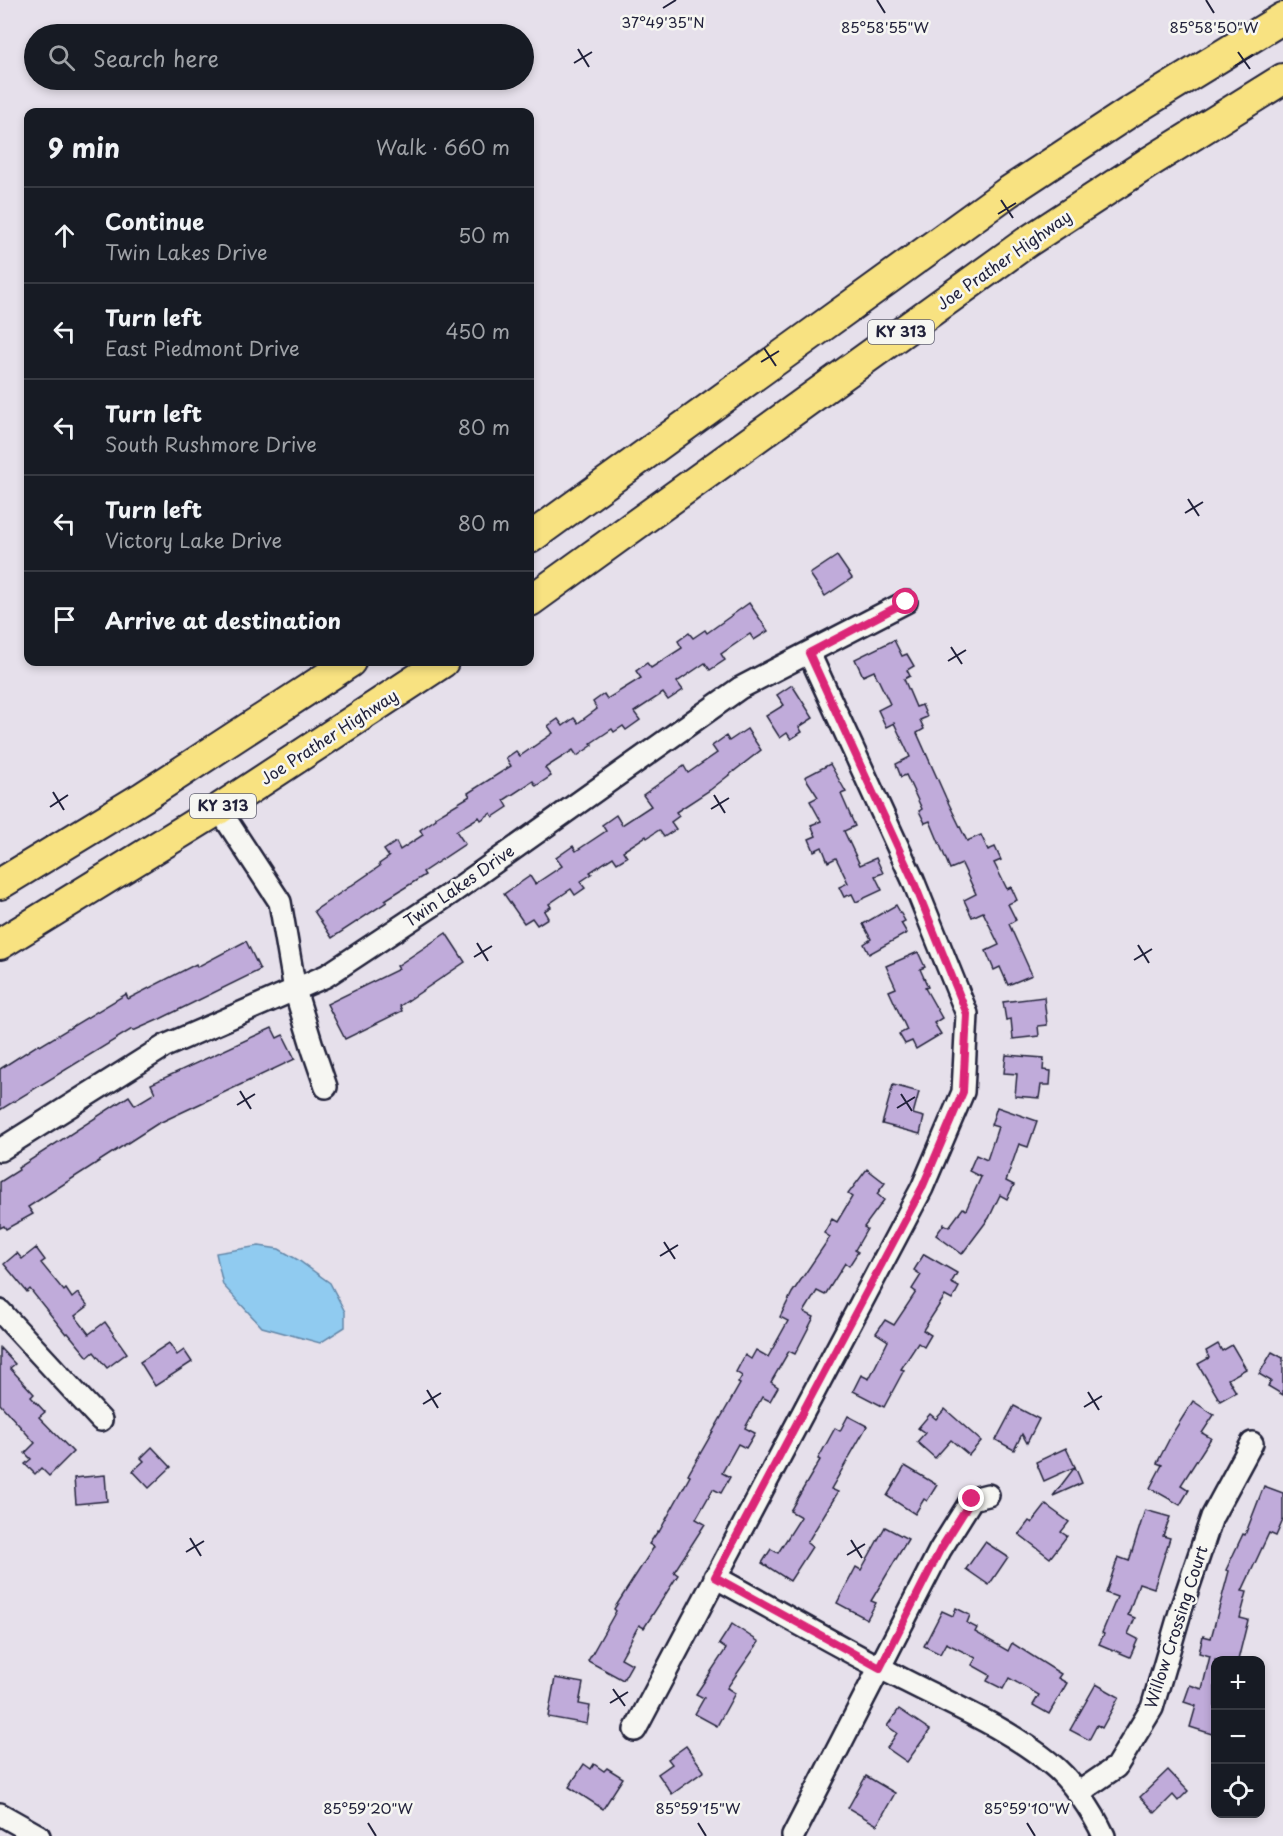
<!DOCTYPE html>
<html lang="en">
<head>
<meta charset="utf-8">
<style>
  :root { --surface:#171b24; --page:#242831; --text:#f1f3f6; --muted:#9ea1a6; --line:#363941 }
  body { margin:0; font-family:"Playpen Sans",sans-serif; background:var(--page); color:var(--text) }
  .controls { position:absolute; right:18px; bottom:18px; display:grid; overflow:hidden; border-radius:12px; box-shadow:0 3px 9px #0003 }
  .controls button { width:54px; height:54px; display:grid; place-items:center; padding:0; border:0; border-bottom:2px solid var(--line); background:var(--surface); color:var(--text); font:30px sans-serif }
  .stop { position:absolute; width:18px; height:18px; margin:-14px; border:4px solid #db2777; border-radius:50%; background:#fff }
  .stop.end { background:#db2777; border-color:#fff; box-shadow:0 2px 6px #0008 }
  .list { margin:0; padding:0; list-style:none }
  h2 { display:flex; justify-content:space-between; align-items:center; height:78px; margin:0; padding:0 24px; font-size:26px }
  h2 small { font-size:20px; font-weight:400; color:var(--muted) }
  .list li { display:grid; grid-template-columns:39px 1fr auto; gap:18px; align-items:center; box-sizing:border-box; height:96px; padding:0 24px; border-top:2px solid var(--line) }
  .list b { display:block; font-size:22px; white-space:nowrap }
  .list p { margin:0; font-size:20px; white-space:nowrap; color:var(--muted) }
  .list em { font-size:20px; font-style:normal; color:var(--muted) }
  .icon { flex:none; width:33px; height:33px; fill:none; stroke:currentColor; stroke-width:2; stroke-linecap:round; stroke-linejoin:round }
  .map { position:relative; flex:none; width:1283px; height:1836px; overflow:hidden }
  .search { position:absolute; background:var(--surface); box-shadow:0 3px 9px #0003; left:24px; top:24px; width:510px; height:66px; display:flex; align-items:center; gap:15px; box-sizing:border-box; padding:0 21px; border-radius:33px; color:var(--muted); font-size:22px }
  .panel { position:absolute; background:var(--surface); box-shadow:0 3px 9px #0003; left:24px; top:108px; width:510px; height:558px; border-radius:12px }
  .map>svg:first-child { display:block }
  .water { fill:#90cbf0; stroke:#6487a8; stroke-width:1.5 }
  .building { fill:#c0abda; stroke:#22223b; stroke-width:1.5 }
  .lines { fill:none; stroke-linecap:round; stroke-linejoin:round }
  .minor-casing { stroke:#22223b; stroke-width:26 }
  .highway-casing { stroke:#22223b; stroke-width:34 }
  .minor { stroke:#f6f6f2; stroke-width:21 }
  .highway { stroke:#f8e281; stroke-width:30 }
  .route { stroke:#db2777; stroke-width:8 }
  .ticks { fill:none; stroke:#22223b; stroke-width:2 }
  .labels { text-anchor:middle; stroke-width:5; stroke-linejoin:round; paint-order:stroke }
  .shield { fill:#f6f6f2; stroke:#626272; stroke-width:1.5 }
  .shield-label { font-size:15px; font-weight:bold; fill:#22223b }
  .street-label { font-size:16px; fill:#22223b; stroke:#f6f6f2 }
  .ticks-label { font-size:15px; text-anchor:middle; fill:#22223b; stroke:#f6f6f2; stroke-width:5; stroke-linejoin:round; paint-order:stroke }
</style>
</head>
<body>
<div class="map">
<svg width="1283" height="1836" viewBox="0 0 1283 1836">
  <rect width="100%" height="100%" fill="#e6e0eb"/>
  <filter id="ink" filterUnits="userSpaceOnUse"><feTurbulence type="fractalNoise" baseFrequency=".0167" numOctaves="2"/><feDisplacementMap in="SourceGraphic" scale="12" xChannelSelector="R" yChannelSelector="G"/><feConvolveMatrix kernelMatrix="1 2 1 2 8 2 1 2 1" color-interpolation-filters="sRGB"/></filter>
  <g filter="url(#ink)">
    <polygon class="water" points="259,1246 279,1249 298,1260 330,1283 345,1312 345,1327 320,1343 262,1327 223,1285 216,1253"/>
    <g class="building">
      <polygon points="837,556 852,578 825,596 810,574"/>
      <polygon points="749,603 768,631 754,640 750,634 721,654 725,660 710,670 705,663 677,682 683,690 668,700 663,693 634,712 640,720 626,730 623,726 614,732 612,729 591,743 593,745 577,756 573,750 545,768 551,776 536,786 533,781 504,800 508,807 493,817 491,813 481,820 479,817 456,831 465,844 423,872 425,875 385,900 387,902 332,938 314,911 380,866 379,864 389,857 384,850 396,842 400,850 423,835 420,830 436,819 435,817 470,796 468,793 511,766 506,758 516,751 520,756 553,733 548,726 558,719 563,726 574,718 578,723 597,709 593,702 604,694 607,699 641,678 636,671 647,663 651,668 682,648 678,641 689,633 693,638 705,630 707,633"/>
      <polygon points="894,640 902,656 907,654 914,666 907,670 910,676 904,679 916,707 922,705 927,717 920,720 924,729 917,733 946,798 967,841 981,835 988,850 995,847 1001,860 994,863 1007,889 1011,887 1017,900 1008,904 1016,920 1009,924 1032,975 1008,985 1000,967 994,970 986,951 999,945 983,912 972,917 964,900 976,894 962,864 950,869 930,821 925,823 919,811 922,809 906,775 901,777 896,764 910,757 894,723 886,727 878,710 890,704 874,671 863,676 855,659"/>
      <polygon points="792,685 813,718 799,727 802,732 791,739 787,733 780,738 766,716 784,705 777,695"/>
      <polygon points="747,729 761,750 710,790 676,812 679,816 671,822 676,829 664,837 659,830 647,838 646,836 623,851 627,857 617,863 613,857 590,872 592,874 580,882 585,888 575,895 571,889 549,904 551,907 544,911 548,918 537,925 532,918 524,923 504,894 530,876 535,884 562,866 556,858 573,846 576,851 606,831 602,825 616,815 622,825 651,806 643,795 684,766 688,773 717,753 712,746 726,736 729,741"/>
      <polygon points="830,764 846,792 841,794 855,826 844,831 860,865 876,858 883,873 875,876 882,890 856,902 852,894 844,897 839,887 848,883 836,858 828,862 822,847 814,851 809,839 816,836 811,825 821,821 810,801 818,797 805,777"/>
      <polygon points="896,905 905,921 901,923 907,933 869,954 864,944 871,939 863,924"/>
      <polygon points="446,933 465,962 400,1006 402,1011 345,1039 327,1004 399,969 397,966"/>
      <polygon points="246,941 260,970 160,1019 133,1031 132,1029 0,1110 0,1069 39,1044 40,1046 126,994 128,999 196,964 197,967"/>
      <polygon points="918,952 925,967 920,969 928,987 925,988 942,1018 934,1023 941,1034 916,1049 912,1041 905,1044 899,1034 907,1030 889,991 896,988 886,966"/>
      <polygon points="1044,997 1047,1025 1038,1026 1039,1036 1013,1039 1011,1019 1006,1020 1003,1002"/>
      <polygon points="272,1028 277,1038 283,1035 295,1059 157,1124 28,1207 33,1214 6,1229 4,1226 0,1228 0,1182 19,1170 18,1168 129,1096 135,1105 155,1093 151,1084"/>
      <polygon points="1006,1055 1044,1058 1043,1070 1051,1071 1050,1085 1041,1085 1039,1098 1015,1096 1017,1074 1004,1073"/>
      <polygon points="893,1085 919,1092 913,1114 924,1117 920,1134 882,1124"/>
      <polygon points="997,1107 1037,1121 1028,1147 1019,1144 1006,1181 1014,1185 1007,1199 1000,1195 989,1218 962,1254 936,1235 944,1224 949,1227 963,1208 966,1210 981,1177 969,1171 976,1155 987,1160 998,1127 991,1125"/>
      <polygon points="867,1169 885,1183 877,1194 884,1200 864,1227 867,1229 855,1250 858,1252 849,1266 845,1263 825,1295 817,1291 804,1312 814,1317 795,1354 789,1351 771,1382 778,1387 770,1401 762,1397 745,1428 755,1433 746,1448 738,1444 722,1473 730,1477 721,1493 713,1489 696,1519 705,1524 674,1572 678,1575 644,1628 639,1625 621,1658 632,1664 623,1680 588,1661 616,1611 614,1609 654,1547 649,1544 658,1531 659,1532 690,1476 688,1475 740,1384 738,1383 742,1376 736,1372 745,1355 751,1359 756,1350 768,1357 788,1321 780,1317 792,1293 830,1237 824,1233 832,1219 837,1222 852,1197 848,1194"/>
      <polygon points="36,1248 45,1260 41,1263 64,1291 66,1289 72,1298 78,1293 88,1306 75,1316 89,1334 105,1322 127,1353 107,1368 94,1352 88,1357 68,1333 66,1334 30,1289 27,1292 4,1264 17,1253 22,1259"/>
      <polygon points="924,1254 957,1273 951,1283 959,1287 952,1300 945,1296 923,1330 931,1335 924,1347 918,1343 901,1369 904,1370 884,1407 853,1391 861,1375 869,1379 888,1341 876,1333 885,1320 894,1325 916,1292 912,1289 921,1275 914,1270"/>
      <polygon points="169,1343 177,1355 184,1350 192,1362 155,1386 140,1362"/>
      <polygon points="1218,1344 1222,1351 1232,1345 1246,1369 1228,1379 1236,1392 1220,1401 1198,1364 1209,1358 1206,1351"/>
      <polygon points="0,1348 15,1364 10,1368 34,1394 31,1397 45,1412 39,1417 73,1452 49,1476 41,1468 35,1474 25,1464 31,1459 25,1453 35,1443 0,1404"/>
      <polygon points="1272,1352 1283,1358 1283,1395 1268,1386 1271,1381 1259,1374"/>
      <polygon points="1193,1401 1214,1415 1202,1433 1211,1438 1181,1485 1189,1490 1180,1505 1150,1488 1162,1465 1157,1463 1172,1434"/>
      <polygon points="1014,1406 1039,1419 1027,1443 1022,1434 1014,1450 996,1440"/>
      <polygon points="945,1409 981,1441 969,1455 951,1440 935,1458 917,1442 925,1433 918,1428 930,1414 936,1419"/>
      <polygon points="848,1416 867,1426 831,1489 838,1492 807,1543 812,1547 790,1581 762,1563 771,1549 778,1553 801,1517 790,1511 820,1460 818,1459 835,1428 840,1431"/>
      <polygon points="152,1447 171,1467 149,1488 133,1471 144,1461 141,1458"/>
      <polygon points="1066,1448 1075,1467 1044,1481 1036,1462"/>
      <polygon points="905,1466 937,1485 927,1501 924,1499 915,1514 887,1496"/>
      <polygon points="1075,1467 1082,1483 1053,1496"/>
      <polygon points="105,1475 107,1501 76,1504 74,1478"/>
      <polygon points="1264,1486 1283,1493 1283,1520 1276,1536 1269,1533 1242,1591 1247,1592 1240,1618 1248,1620 1238,1660 1215,1660 1215,1735 1190,1727 1196,1706 1184,1702 1190,1685 1202,1689 1210,1656 1199,1653 1203,1636 1211,1638 1229,1571 1226,1570 1243,1534 1245,1535"/>
      <polygon points="1046,1505 1069,1522 1061,1532 1067,1536 1050,1558 1019,1534 1029,1521 1032,1523"/>
      <polygon points="1145,1510 1170,1517 1163,1536 1170,1538 1154,1588 1139,1583 1128,1615 1135,1618 1128,1634 1138,1639 1130,1657 1099,1644 1104,1634 1102,1633 1117,1597 1106,1593 1118,1557 1129,1561"/>
      <polygon points="885,1527 908,1539 871,1601 876,1603 867,1619 837,1603 856,1567 861,1570"/>
      <polygon points="985,1542 1008,1557 989,1585 966,1569"/>
      <polygon points="956,1608 970,1615 967,1623 977,1628 975,1632 1008,1651 1012,1643 1061,1674 1058,1678 1067,1683 1049,1714 1033,1705 1039,1695 1009,1678 1003,1689 987,1681 990,1675 972,1665 976,1658 946,1643 940,1654 924,1646 942,1611 953,1616"/>
      <polygon points="732,1624 759,1642 727,1688 735,1693 717,1726 695,1714 704,1698 696,1694 726,1649 719,1644"/>
      <polygon points="555,1678 583,1683 579,1704 590,1706 587,1724 548,1717"/>
      <polygon points="1096,1684 1119,1697 1102,1728 1097,1725 1089,1740 1070,1730"/>
      <polygon points="899,1709 930,1730 907,1762 887,1748 897,1733 887,1726"/>
      <polygon points="686,1746 704,1771 672,1794 658,1774 672,1764 668,1759"/>
      <polygon points="584,1764 591,1769 594,1764 604,1771 607,1768 623,1778 603,1809 569,1787"/>
      <polygon points="1168,1770 1188,1791 1178,1801 1173,1795 1155,1813 1140,1797"/>
      <polygon points="866,1776 895,1793 877,1825 848,1808"/>
    </g>
    <g class="lines">
      <defs>
        <g id="minor">
          <polyline points="219,809 280,902 295,990 313,1049 326,1087"/>
          <polyline points="0,1150 165,1046 326,976 450,894 740,688 906,602"/>
          <polyline points="0,1311 101,1420"/>
          <path d="M715,1577C777,1611 837,1646 900,1678C950,1704 1006,1727 1050,1763C1071,1779 1093,1812 1104,1836"/>
          <polyline points="635,1730 922,1188 963,1092 967,1014 913,880 809,653"/>
          <polyline points="1078,1793 1116,1767 1152,1708 1181,1609 1212,1517 1252,1443"/>
          <polyline points="0,1814 39,1836"/>
          <polyline points="793,1836 940,1550 972,1499 988,1495"/>
        </g>
        <g id="highway">
          <polyline points="530,538 1008,192 1128,113 1283,18"/>
          <polyline points="530,601 1027,242 1148,163 1283,79"/>
          <polyline points="0,884 143,797 350,662"/>
          <polyline points="0,944 219,809 443,662"/>
        </g>
      </defs>
      <use href="#minor" class="minor-casing"/>
      <use href="#highway" class="highway-casing"/>
      <use href="#minor" class="minor"/>
      <use href="#highway" class="highway"/>
    </g>
  </g>
  <g class="lines" filter="url(#ink)">
    <polyline class="route" points="906,602 809,653 913,880 967,1014 963,1092 922,1188 715,1577 880,1668 940,1550 972,1499"/>
  </g>
  <path class="ticks" d="M877,0L885,13M1206,0L1214,13M663,8L676,0M578,49L589,67M1238,52L1250,69M574,63L592,52M1235,66L1253,55M1001,200L1013,218M998,214L1016,203M764,348L776,366M761,362L779,351M1188,499L1199,516M1185,513L1203,502M951,647L962,664M948,661L966,650M53,792L64,810M714,795L725,813M50,807L68,795M711,809L729,798M477,943L488,961M1138,945L1149,963M474,957L492,946M1134,960L1152,949M240,1091L251,1109M901,1094L912,1111M237,1105L255,1094M897,1108L915,1097M664,1242L675,1259M660,1256L678,1245M427,1390L438,1408M1088,1392L1099,1410M423,1404L441,1393M1084,1407L1102,1396M190,1538L201,1556M851,1540L862,1558M186,1552L204,1541M847,1555L865,1544M613,1689L625,1706M610,1703L628,1692M368,1823L376,1836M698,1823L706,1836M1027,1823L1035,1836"/>
  <g class="labels">
    <g class="shield">
      <rect x="868" y="320" width="66" height="24" rx="4.5"/>
      <rect x="190" y="794" width="66" height="24" rx="4.5"/>
    </g>
    <g class="shield-label">
      <text x="901" y="337">KY 313</text>
      <text x="223" y="811">KY 313</text>
    </g>
    <g class="street-label">
      <text transform="translate(1004 260) rotate(-35)" y="6">Joe Prather Highway</text>
      <text transform="translate(329 737) rotate(-33)" y="6">Joe Prather Highway</text>
      <text transform="translate(459 886) rotate(-35)" y="6">Twin Lakes Drive</text>
      <text transform="translate(1176 1627) rotate(-72)" y="6">Willow Crossing Court</text>
    </g>
  </g>
  <g class="ticks-label">
    <text x="663" y="28">37°49'35"N</text>
    <text x="1214" y="33">85°58'50"W</text>
    <text x="885" y="33">85°58'55"W</text>
    <text x="368" y="1814">85°59'20"W</text>
    <text x="698" y="1814">85°59'15"W</text>
    <text x="1027" y="1814">85°59'10"W</text>
  </g>
</svg>
<div class="controls">
<button>+</button>
<button>−</button>
<button><svg class="icon" aria-label="locate" viewBox="0 0 24 24"><circle cx="12" cy="12" r="6"/><path d="M12 2v4M12 18v4M2 12h4M18 12h4"/></svg></button>
</div>
<div class="stop" style="left:906px;top:602px"></div>
<div class="stop end" style="left:972px;top:1499px"></div>
<div class="search"><svg class="icon" aria-label="search" viewBox="0 0 24 24"><circle cx="10" cy="10" r="6"/><path d="M15 15l6 6"/></svg>Search here</div>
<section class="panel">
<h2>9 min<small>Walk · 660 m</small></h2>
<ul class="list">
<li><svg class="icon" aria-label="ahead" viewBox="0 0 24 24"><path d="M12 20V5M6 11l6-6 6 6"/></svg><div><b>Continue</b><p>Twin Lakes Drive</p></div><em>50 m</em></li>
<li><svg class="icon" aria-label="left" viewBox="0 0 24 24"><path d="M17 20v-9H6M10 6l-5 5 5 5"/></svg><div><b>Turn left</b><p>East Piedmont Drive</p></div><em>450 m</em></li>
<li><svg class="icon" aria-label="left" viewBox="0 0 24 24"><path d="M17 20v-9H6M10 6l-5 5 5 5"/></svg><div><b>Turn left</b><p>South Rushmore Drive</p></div><em>80 m</em></li>
<li><svg class="icon" aria-label="left" viewBox="0 0 24 24"><path d="M17 20v-9H6M10 6l-5 5 5 5"/></svg><div><b>Turn left</b><p>Victory Lake Drive</p></div><em>80 m</em></li>
<li><svg class="icon" aria-label="arrive" viewBox="0 0 24 24"><path d="M6 21V4h12l-3 4 3 4H6"/></svg><div><b>Arrive at destination</b></div></li>
</ul>
</section>
</div>
</body>
</html>
